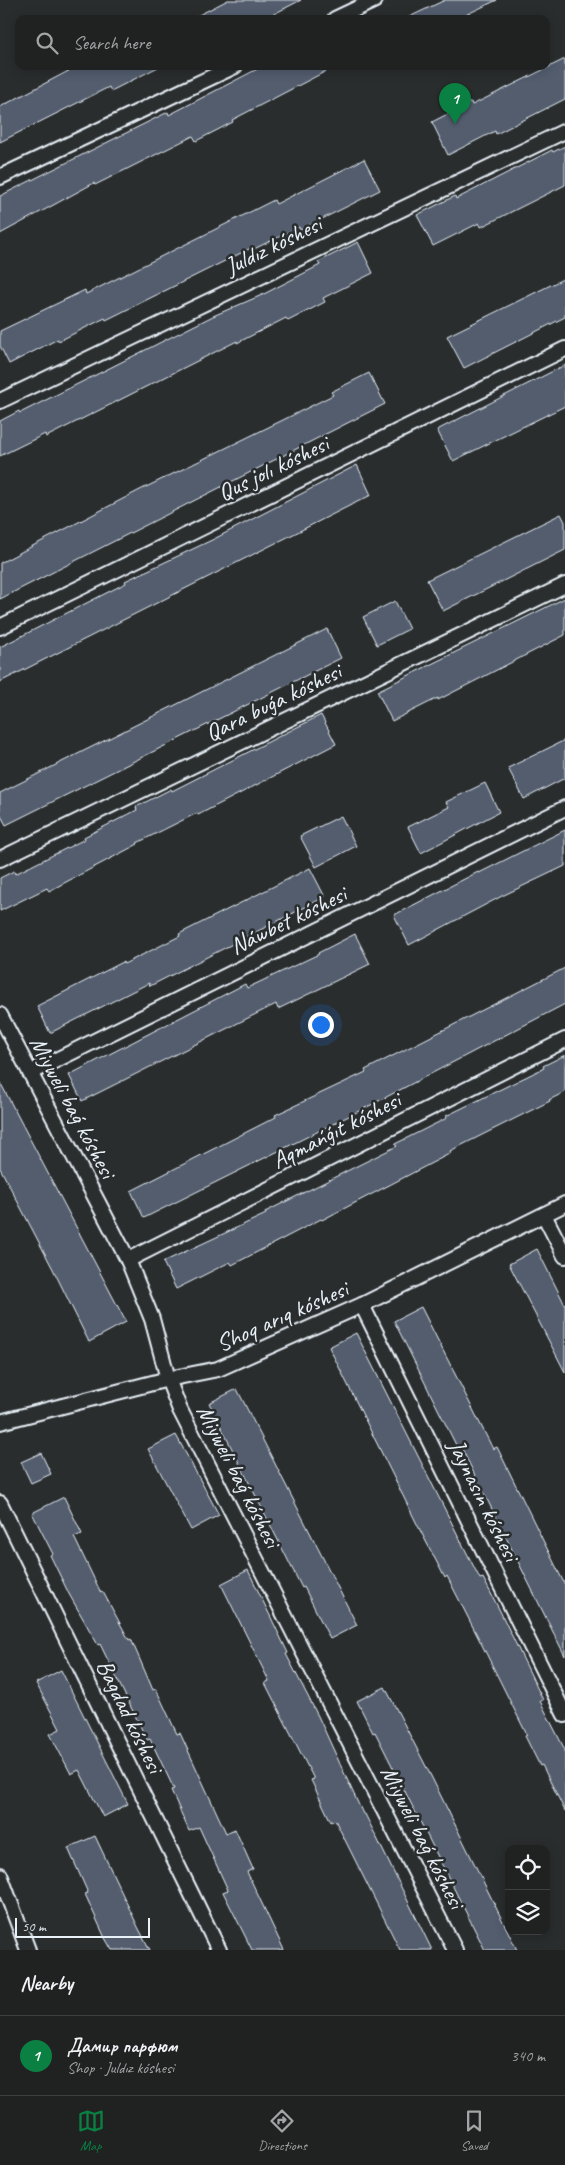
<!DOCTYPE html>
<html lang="en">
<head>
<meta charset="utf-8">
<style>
  :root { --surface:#202222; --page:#2d2f2f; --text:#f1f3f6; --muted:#a2a4a5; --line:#3d3f40; --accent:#0b8043 }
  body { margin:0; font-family:Caveat,sans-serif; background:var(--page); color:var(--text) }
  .controls { position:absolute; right:15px; bottom:15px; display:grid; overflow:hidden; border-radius:10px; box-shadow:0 2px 12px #0003 }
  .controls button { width:45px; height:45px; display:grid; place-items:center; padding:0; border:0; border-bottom:1px solid var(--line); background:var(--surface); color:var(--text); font:25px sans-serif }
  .scale { position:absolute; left:15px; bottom:12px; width:135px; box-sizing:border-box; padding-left:5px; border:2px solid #e8f1f8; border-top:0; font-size:14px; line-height:18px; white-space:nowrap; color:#e8f1f8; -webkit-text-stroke:4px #2a2d2e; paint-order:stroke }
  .you { position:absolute; left:320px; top:1024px; width:18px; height:18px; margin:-12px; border:4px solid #fff; border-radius:50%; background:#1a73e8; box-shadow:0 0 0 8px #1a73e833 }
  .badge { display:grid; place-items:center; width:32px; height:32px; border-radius:50%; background:var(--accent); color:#fff; font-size:16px; font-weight:700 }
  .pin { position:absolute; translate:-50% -41px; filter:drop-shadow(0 1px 2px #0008) }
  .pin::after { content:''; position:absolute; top:26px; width:18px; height:15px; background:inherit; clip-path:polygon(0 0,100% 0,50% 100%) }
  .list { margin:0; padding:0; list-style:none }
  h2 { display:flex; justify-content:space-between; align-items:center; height:65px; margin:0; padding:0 20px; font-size:21px }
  h2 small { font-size:16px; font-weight:400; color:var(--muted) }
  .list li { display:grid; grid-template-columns:32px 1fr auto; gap:15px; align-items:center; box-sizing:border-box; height:80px; padding:0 20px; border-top:1px solid var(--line) }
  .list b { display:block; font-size:19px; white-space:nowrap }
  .list p { margin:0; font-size:16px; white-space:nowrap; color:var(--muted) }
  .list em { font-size:16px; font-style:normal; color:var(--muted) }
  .icon { flex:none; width:28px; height:28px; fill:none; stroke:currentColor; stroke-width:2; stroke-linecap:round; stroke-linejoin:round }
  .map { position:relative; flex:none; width:565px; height:1950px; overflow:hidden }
  .search { position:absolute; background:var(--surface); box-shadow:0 2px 12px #0003; left:15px; right:15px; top:15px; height:55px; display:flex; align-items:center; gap:12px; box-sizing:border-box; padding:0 18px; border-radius:10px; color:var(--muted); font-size:19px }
  .sheet { height:145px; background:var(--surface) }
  nav { display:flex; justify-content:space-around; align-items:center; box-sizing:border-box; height:70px; border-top:1px solid var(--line); background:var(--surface); font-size:14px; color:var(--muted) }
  nav a { display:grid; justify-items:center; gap:2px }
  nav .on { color:var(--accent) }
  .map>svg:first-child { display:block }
  .building { fill:#535d6e; stroke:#e8f1f8 }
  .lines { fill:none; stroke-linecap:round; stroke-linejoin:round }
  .street-casing { stroke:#e8f1f8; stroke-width:18 }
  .street { stroke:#2a2d2e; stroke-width:14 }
  .labels { text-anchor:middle; stroke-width:5; stroke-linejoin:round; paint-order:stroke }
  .street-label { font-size:24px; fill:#e8f1f8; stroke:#2a2d2e }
</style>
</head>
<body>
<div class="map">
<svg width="565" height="1950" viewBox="0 0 565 1950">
  <rect width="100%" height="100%" fill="#2a2d2e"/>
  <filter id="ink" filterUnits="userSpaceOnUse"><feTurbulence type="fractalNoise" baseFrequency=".02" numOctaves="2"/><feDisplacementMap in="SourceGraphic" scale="10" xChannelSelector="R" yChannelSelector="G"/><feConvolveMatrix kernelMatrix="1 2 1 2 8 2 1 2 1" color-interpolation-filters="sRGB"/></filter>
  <g filter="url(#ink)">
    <g class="building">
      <polygon points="228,0 301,0 264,19 191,19"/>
      <polygon points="445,0 497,0 457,19 405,19"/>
      <polygon points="565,59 565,99 496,134 495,131 448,155 432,122 471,102 472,105"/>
      <polygon points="78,66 160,66 111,91 109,87 0,142 0,107"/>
      <polygon points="263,66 336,66 232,120 233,122 196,141 193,136 95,185 94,183 0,234 0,196 168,112 169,115"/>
      <polygon points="565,146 565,185 481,227 479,223 433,246 417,215 455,196 456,199 552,150 553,152"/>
      <polygon points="364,159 380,190 300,230 299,227 252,250 251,248 106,320 105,318 59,341 58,339 9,364 0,346 0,331 85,290 86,294 274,200 276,204"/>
      <polygon points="358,242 373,273 323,298 325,302 288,321 286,318 237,343 237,341 46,437 45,434 0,456 0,421 19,411 20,413 213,316 262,295 320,265 318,262"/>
      <polygon points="565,278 565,317 464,368 447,336"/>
      <polygon points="565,365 565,406 453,461 437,430"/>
      <polygon points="369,373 385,404 0,599 0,563 140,490 283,420 333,395 331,392"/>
      <polygon points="357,465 371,495 0,682 0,647 126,583 125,581 214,539"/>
      <polygon points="561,514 565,522 565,550 443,611 427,580"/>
      <polygon points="565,598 565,635 438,700 438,698 392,721 377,691"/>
      <polygon points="395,601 409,629 377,645 363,617"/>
      <polygon points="327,629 341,658 6,825 0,814 0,793"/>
      <polygon points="321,715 336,744 198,815 197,813 137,843 138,844 49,891 47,888 0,911 0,878 14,871 15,874 85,839 84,837 137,810 136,807 171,789 172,791"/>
      <polygon points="565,740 565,778 524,799 508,768"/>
      <polygon points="485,783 499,812 421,853 408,827 449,807 446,802"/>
      <polygon points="341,816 356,846 316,867 300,836"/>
      <polygon points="565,830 565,866 502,896 409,945 394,915 478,872 479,873"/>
      <polygon points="310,868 325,897 150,986 149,983 50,1033 37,1006 123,962 124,964 180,936 179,934"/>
      <polygon points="355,934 370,964 278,1009 276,1004 82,1101 69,1075 245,984 247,988 319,954 318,953"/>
      <polygon points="565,968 565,1004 369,1106 144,1218 131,1191 276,1117 275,1115 366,1072 365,1070 416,1044"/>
      <polygon points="565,1055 565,1092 549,1100 550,1101 450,1151 451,1153 322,1220 321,1219 232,1265 230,1262 176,1289 163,1262 266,1214 265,1212 397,1146 395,1144 447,1118 446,1116 544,1068 543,1066"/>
      <polygon points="0,1082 126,1322 89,1342 53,1269 0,1168"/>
      <polygon points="537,1249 565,1305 565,1372 509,1264"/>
      <polygon points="421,1307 493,1449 497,1447 565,1585 565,1656 462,1449 459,1451 394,1321"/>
      <polygon points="356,1333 480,1579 483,1578 500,1611 543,1700 540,1701 565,1750 565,1811 542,1765 540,1766 525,1736 527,1735 479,1639 447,1576 445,1578 419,1528 329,1347"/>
      <polygon points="237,1389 357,1625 330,1639 304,1587 302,1588 209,1403"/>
      <polygon points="176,1435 219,1515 191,1530 148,1449"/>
      <polygon points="41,1453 51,1474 31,1483 21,1462"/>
      <polygon points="64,1497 82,1534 74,1537 101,1593 103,1592 129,1640 131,1639 153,1690 156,1689 177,1734 180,1733 226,1833 235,1829 253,1869 247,1872 284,1950 252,1950 223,1892 228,1890 199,1827 189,1831 171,1790 174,1789 150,1739 147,1740 100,1644 98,1645 69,1594 50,1555 53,1554 32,1513"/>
      <polygon points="248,1570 288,1653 286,1654 318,1716 363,1814 365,1814 432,1950 400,1950 335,1820 331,1822 311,1780 314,1779 265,1683 269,1681 221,1584"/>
      <polygon points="61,1670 128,1804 103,1817 79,1770 71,1774 50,1734 60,1729 36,1683"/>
      <polygon points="385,1687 432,1778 517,1950 485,1950 375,1732 373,1733 357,1701"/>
      <polygon points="95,1836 138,1927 150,1950 112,1950 105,1938 85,1894 88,1893 68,1848"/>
    </g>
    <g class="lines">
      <defs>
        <g id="street">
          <polyline points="335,19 375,0"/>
          <polyline points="0,177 235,66"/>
          <polyline points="0,401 565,131"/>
          <polyline points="0,627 565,349"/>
          <polyline points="0,859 565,585"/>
          <polyline points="0,1015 128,1260 152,1319 168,1379 180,1410 455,1950"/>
          <polyline points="30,1073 565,808"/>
          <polyline points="544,1215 565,1256"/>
          <polyline points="128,1260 565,1040"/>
          <polyline points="362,1305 565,1715"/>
          <polyline points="0,1422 168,1379 218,1369 362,1305 565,1204"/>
          <polyline points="0,1503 219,1950"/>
          <polyline points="0,1875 28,1950"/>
        </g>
      </defs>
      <use href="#street" class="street-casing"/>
      <use href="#street" class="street"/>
    </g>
  </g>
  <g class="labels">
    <g class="street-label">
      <text transform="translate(273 245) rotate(-26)" y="8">Juldız kóshesi</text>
      <text transform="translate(273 468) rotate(-26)" y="8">Qus jolı kóshesi</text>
      <text transform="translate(273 702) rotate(-26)" y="8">Qara buǵa kóshesi</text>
      <text transform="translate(288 920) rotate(-26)" y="8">Náwbet kóshesi</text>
      <text transform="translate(73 1107) rotate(62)" y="8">Miyweli baǵ kóshesi</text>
      <text transform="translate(336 1130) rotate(-27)" y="8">Aqmańǵıt kóshesi</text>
      <text transform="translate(282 1316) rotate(-24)" y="8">Shoq arıq kóshesi</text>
      <text transform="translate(239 1476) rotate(63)" y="8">Miyweli baǵ kóshesi</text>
      <text transform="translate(484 1500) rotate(64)" y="8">Jaynasın kóshesi</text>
      <text transform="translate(130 1716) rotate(64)" y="8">Bagdad kóshesi</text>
      <text transform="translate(423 1837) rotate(63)" y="8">Miyweli baǵ kóshesi</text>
    </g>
  </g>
</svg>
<div class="controls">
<button><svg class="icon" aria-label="locate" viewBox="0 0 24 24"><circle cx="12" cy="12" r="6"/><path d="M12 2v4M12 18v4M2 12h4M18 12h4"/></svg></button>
<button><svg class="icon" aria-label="layers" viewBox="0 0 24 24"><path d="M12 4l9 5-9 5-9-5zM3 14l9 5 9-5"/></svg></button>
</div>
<div class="scale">50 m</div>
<div class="you"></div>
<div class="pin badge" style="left:455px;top:124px">1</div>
<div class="search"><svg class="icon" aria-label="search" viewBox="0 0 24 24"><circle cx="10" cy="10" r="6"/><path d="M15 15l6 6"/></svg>Search here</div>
</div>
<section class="sheet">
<h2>Nearby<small></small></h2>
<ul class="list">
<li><span class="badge">1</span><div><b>Дамир парфюм</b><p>Shop · Juldız kóshesi</p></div><em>340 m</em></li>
</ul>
</section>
<nav>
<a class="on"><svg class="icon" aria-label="map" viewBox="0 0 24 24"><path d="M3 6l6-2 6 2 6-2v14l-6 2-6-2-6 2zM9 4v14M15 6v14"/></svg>Map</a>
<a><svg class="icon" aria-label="directions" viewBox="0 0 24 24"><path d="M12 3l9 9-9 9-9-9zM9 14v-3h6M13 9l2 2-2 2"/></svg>Directions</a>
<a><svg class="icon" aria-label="saved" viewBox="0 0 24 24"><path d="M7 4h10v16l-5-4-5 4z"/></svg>Saved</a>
</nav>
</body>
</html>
